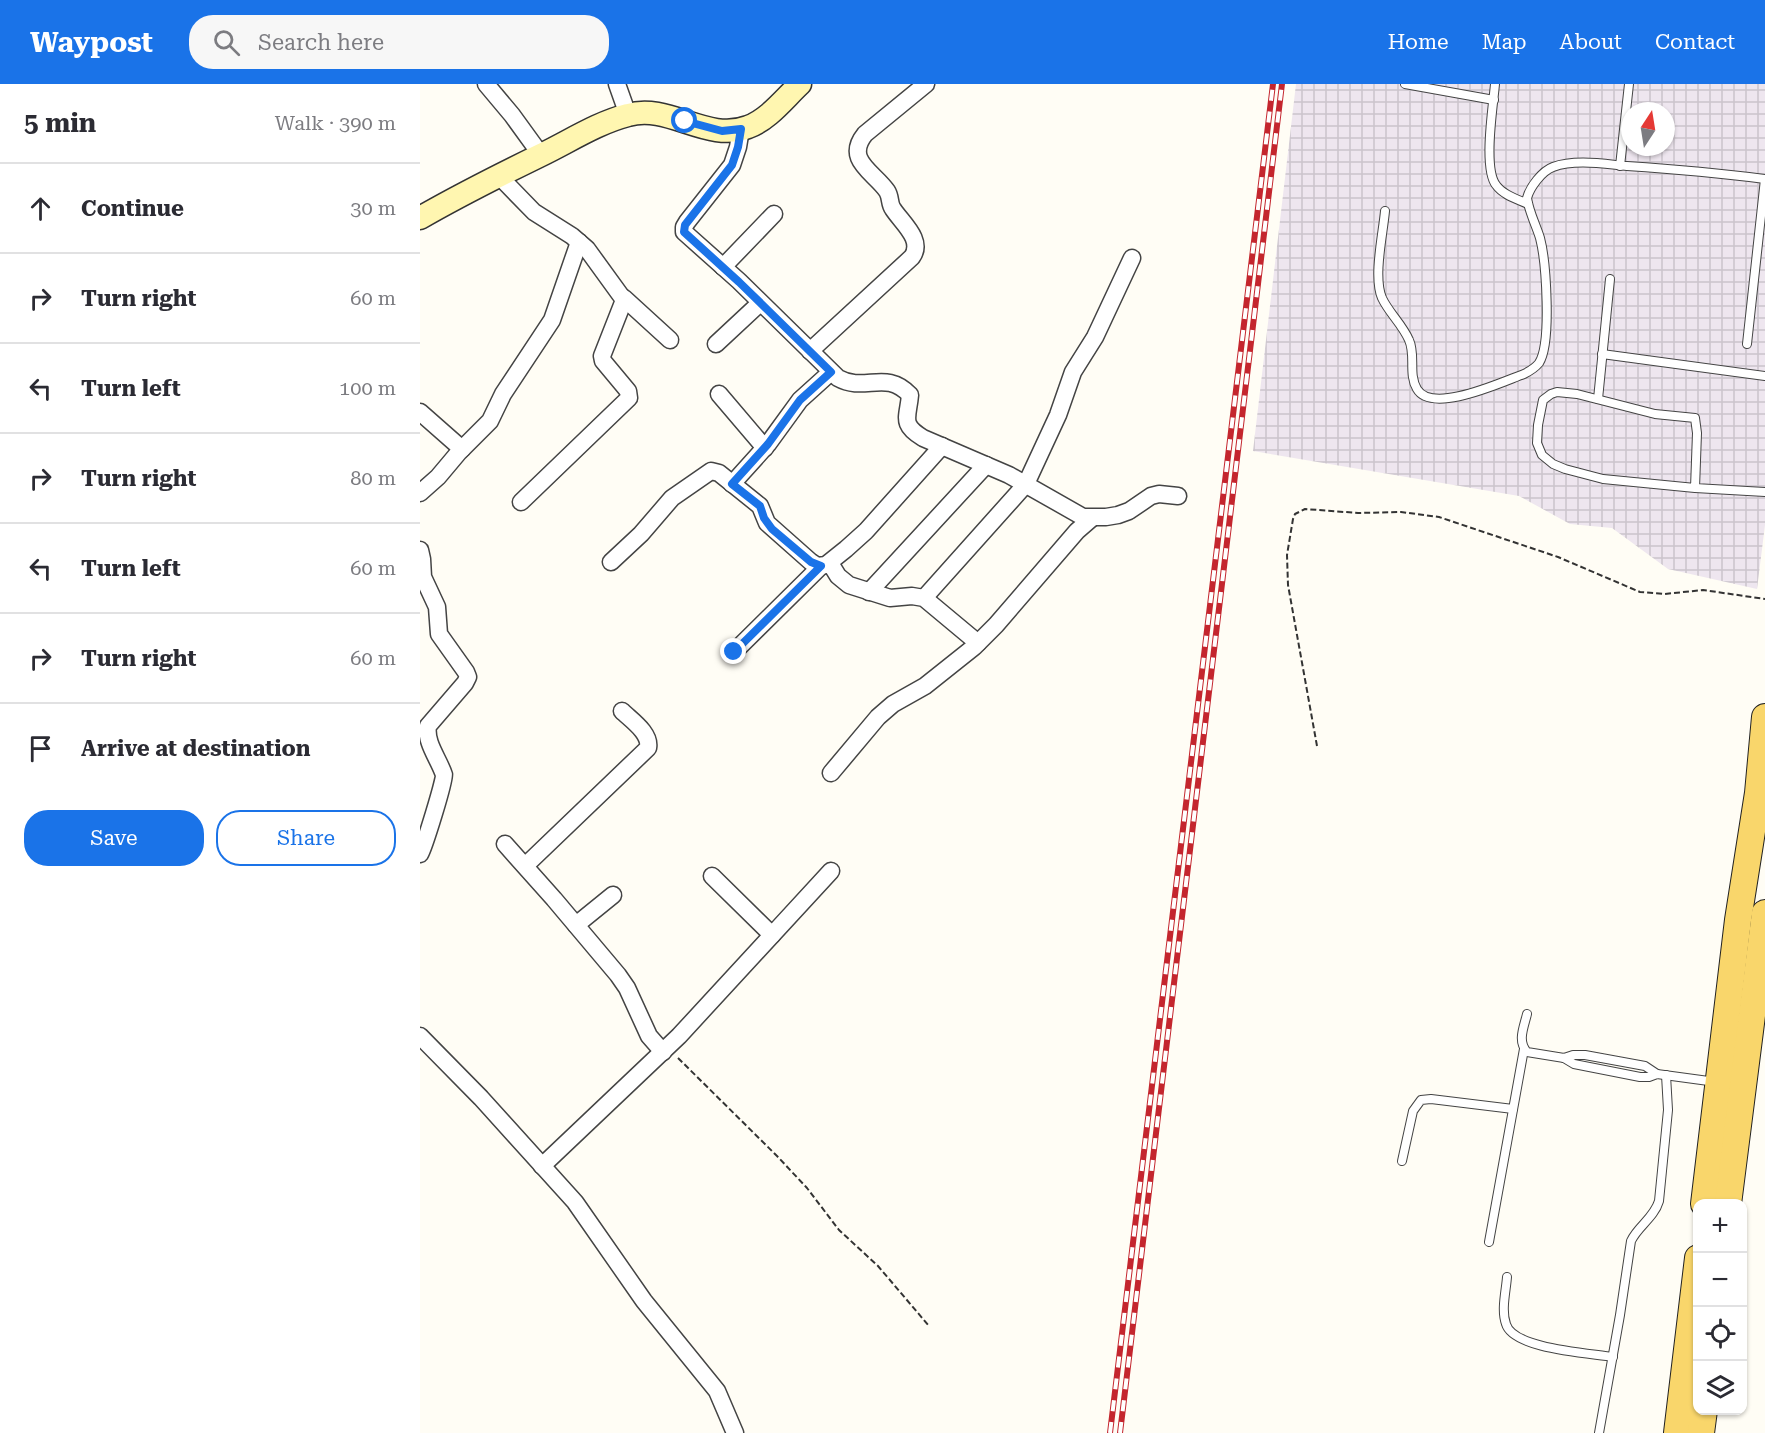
<!DOCTYPE html>
<html lang="en">
<head>
<meta charset="utf-8">
<style>
  :root { --surface:#fff; --page:#f7f7f7; --text:#2b2b33; --muted:#7c7c81; --line:#e1e1e2; --accent:#1a73e8 }
  body { margin:0; font-family:"Roboto Serif",serif; background:var(--page); color:var(--text) }
  .controls { position:absolute; right:18px; bottom:18px; display:grid; overflow:hidden; border-radius:12px; box-shadow:0 2px 4px #0004 }
  .controls button { width:54px; height:54px; display:grid; place-items:center; padding:0; border:0; border-bottom:2px solid var(--line); background:var(--surface); color:var(--text); font:30px sans-serif }
  .compass { position:absolute; left:1201px; top:18px; width:54px; height:54px; border-radius:50%; background:var(--surface); box-shadow:0 2px 4px #0004; rotate:12deg }
  .stop { position:absolute; width:18px; height:18px; margin:-14px; border:4px solid #1a73e8; border-radius:50%; background:#fff }
  .stop.end { background:#1a73e8; border-color:#fff; box-shadow:0 2px 6px #0008 }
  .list { margin:0; padding:0; list-style:none }
  h2 { display:flex; justify-content:space-between; align-items:center; height:78px; margin:0; padding:0 24px; font-size:26px }
  h2 small { font-size:20px; font-weight:400; color:var(--muted) }
  .list li { display:grid; grid-template-columns:39px 1fr auto; gap:18px; align-items:center; box-sizing:border-box; height:90px; padding:0 24px; border-top:2px solid var(--line) }
  .list b { display:block; font-size:22px; white-space:nowrap }
  .list em { font-size:20px; font-style:normal; color:var(--muted) }
  .actions { display:flex; gap:12px; padding:18px 24px }
  .actions a { flex:1; padding:14px 0; border:2px solid var(--accent); border-radius:24px; text-align:center; font-size:21px; color:var(--accent) }
  .actions .main { background:var(--accent); color:#fff }
  .icon { flex:none; width:33px; height:33px; fill:none; stroke:currentColor; stroke-width:2; stroke-linecap:round; stroke-linejoin:round }
  .map { position:relative; flex:none; width:1345px; height:1349px; overflow:hidden }
  header { display:flex; align-items:center; gap:36px; box-sizing:border-box; height:84px; padding:0 30px; background:var(--accent); color:#fff }
  header strong { font-size:28px }
  nav { display:flex; gap:33px; margin-inline-start:auto; font-size:21px }
  .search { width:420px; height:54px; background:var(--page); display:flex; align-items:center; gap:15px; box-sizing:border-box; padding:0 21px; border-radius:24px; color:var(--muted); font-size:22px }
  main { display:flex }
  aside { flex:1; background:var(--surface) }
  .map>svg:first-child { display:block }
  .industrial { fill:url(#industrial-grid); fill-rule:evenodd }
  .lines { fill:none; stroke-linecap:round; stroke-linejoin:round }
  .lane-casing { stroke:#444; stroke-width:10 }
  .street-casing { stroke:#444; stroke-width:19 }
  .secondary-casing { stroke:#333; stroke-width:25 }
  .primary-casing { stroke:#222; stroke-width:28 }
  .path { stroke:#333; stroke-width:2; stroke-dasharray:6 3; stroke-linecap:butt }
  .lane { stroke:#fff; stroke-width:8 }
  .street { stroke:#fff; stroke-width:16 }
  .secondary { stroke:#fff6b0; stroke-width:22 }
  .primary { stroke:#f9d66b; stroke-width:26 }
  .rail-casing { stroke:#c4262e; stroke-width:6 }
  .rail { stroke:#fff; stroke-width:4; stroke-dasharray:11; stroke-linecap:butt }
  .route { stroke:#1a73e8; stroke-width:8 }
</style>
</head>
<body>
<header>
<strong>Waypost</strong>
<div class="search"><svg class="icon" aria-label="search" viewBox="0 0 24 24"><circle cx="10" cy="10" r="6"/><path d="M15 15l6 6"/></svg>Search here</div>
<nav><a>Home</a><a>Map</a><a>About</a><a>Contact</a></nav>
</header>
<main>
<aside>
<h2>5 min<small>Walk · 390 m</small></h2>
<ul class="list">
<li><svg class="icon" aria-label="ahead" viewBox="0 0 24 24"><path d="M12 20V5M6 11l6-6 6 6"/></svg><div><b>Continue</b></div><em>30 m</em></li>
<li><svg class="icon" aria-label="right" viewBox="0 0 24 24"><path d="M7 20v-9h11M14 6l5 5-5 5"/></svg><div><b>Turn right</b></div><em>60 m</em></li>
<li><svg class="icon" aria-label="left" viewBox="0 0 24 24"><path d="M17 20v-9H6M10 6l-5 5 5 5"/></svg><div><b>Turn left</b></div><em>100 m</em></li>
<li><svg class="icon" aria-label="right" viewBox="0 0 24 24"><path d="M7 20v-9h11M14 6l5 5-5 5"/></svg><div><b>Turn right</b></div><em>80 m</em></li>
<li><svg class="icon" aria-label="left" viewBox="0 0 24 24"><path d="M17 20v-9H6M10 6l-5 5 5 5"/></svg><div><b>Turn left</b></div><em>60 m</em></li>
<li><svg class="icon" aria-label="right" viewBox="0 0 24 24"><path d="M7 20v-9h11M14 6l5 5-5 5"/></svg><div><b>Turn right</b></div><em>60 m</em></li>
<li><svg class="icon" aria-label="arrive" viewBox="0 0 24 24"><path d="M6 21V4h12l-3 4 3 4H6"/></svg><div><b>Arrive at destination</b></div></li>
</ul>
<div class="actions"><a class="main">Save</a><a>Share</a></div>
</aside>
<div class="map">
<svg width="1345" height="1349" viewBox="0 0 1345 1349">
  <defs>
    <pattern id="industrial-grid" width="8" height="8" patternUnits="userSpaceOnUse" patternTransform="scale(1.5)"><rect width="8" height="8" fill="#eee6ef"/><path d="M0 4h8M4 0v8" fill="none" stroke="#cbc4cc"/></pattern>
  </defs>
  <rect width="100%" height="100%" fill="#fffdf5"/>
  <path class="industrial" d="M876,0H1345V441L1337,505L1248,485L1192,444L1150,440L1099,412L833,367ZM1210,27H1246V63H1210Z"/>
  <g class="lines">
    <defs>
      <g id="lane">
        <polyline points="985,0 1074,16"/>
        <path d="M1075,0C1073,23 1063,84 1076,101C1083,111 1097,115 1108,120"/>
        <polyline points="1200,82 1209,0"/>
        <path d="M965,127C963,150 953,193 962,214C969,229 982,240 989,256C996,271 988,290 997,305C1012,331 1084,297 1104,290C1110,287 1115,284 1119,279C1132,259 1126,177 1120,154C1116,141 1109,128 1107,114C1110,103 1122,87 1133,83C1155,75 1184,80 1207,82C1253,85 1299,89 1345,95"/>
        <polyline points="1327,260 1345,95"/>
        <polyline points="1182,270 1345,292"/>
        <polyline points="1178,315 1190,195"/>
        <polyline points="1275,404 1277,349 1275,334 1235,330 1157,310 1137,308 1131,310 1123,316 1118,341 1117,359 1122,371 1133,380 1145,385 1183,395 1275,404 1345,408"/>
        <path d="M1107,930C1104,943 1097,957 1107,968L1144,974L1153,971H1165L1225,982L1237,990"/>
        <polyline points="1144,974 1154,980 1220,993 1229,993 1237,990 1296,998"/>
        <polyline points="982,1077 993,1027 1001,1016 1011,1015 1093,1025"/>
        <polyline points="1069,1158 1104,965"/>
        <path d="M1087,1193C1086,1207 1081,1226 1086,1240C1093,1265 1170,1269 1193,1273"/>
        <path d="M1179,1349L1200,1231L1211,1157C1218,1142 1234,1134 1239,1117L1248,1026L1246,991"/>
      </g>
      <g id="street">
        <polyline points="66,0 92,31 121,71"/>
        <polyline points="197,0 208,31"/>
        <path d="M321,45L318,63L312,81L267,138L264,143V148L319,197L418,294C445,309 466,285 490,311C488,334 480,340 503,354L589,391L663,433H686L698,431L709,427L731,412L739,410L758,412"/>
        <polyline points="78,91 114,128 152,152 167,165 204,216 182,272 183,277 208,307 209,314 101,418"/>
        <polyline points="303,183 354,130"/>
        <polyline points="204,214 250,256"/>
        <polyline points="296,260 340,219"/>
        <path d="M390,267L492,173C504,156 482,139 473,125C469,120 471,113 467,107C454,88 424,76 445,50L506,0"/>
        <polyline points="299,310 345,364"/>
        <polyline points="0,328 42,365"/>
        <polyline points="312,400 348,360 380,316 411,288"/>
        <polyline points="0,409 18,393 39,368 70,337 83,310 132,236 159,158"/>
        <path d="M0,466L2,475L3,493L17,523L19,550L46,588L48,593L45,599L8,642C5,659 19,675 24,691C25,695 4,764 0,770"/>
        <polyline points="191,478 221,450 252,414 291,387 299,389 340,422 347,439 391,478 397,482 406,481 426,465 446,447 522,362"/>
        <polyline points="410,479 418,492 429,501 470,514 492,512 504,514 558,559"/>
        <polyline points="449,508 566,381"/>
        <polyline points="504,514 606,400 638,331 653,288 675,253 712,174"/>
        <polyline points="314,568 401,482"/>
        <polyline points="411,689 458,633 473,620 505,602 554,563 576,541 657,447 672,434"/>
        <polyline points="85,760 134,815 198,891 207,904 229,952 243,968"/>
        <path d="M105,782L228,664C231,649 211,636 202,627"/>
        <polyline points="292,792 352,851"/>
        <polyline points="156,841 193,811"/>
        <polyline points="0,952 61,1014 155,1118 224,1217 297,1307 315,1349"/>
        <polyline points="122,1082 259,952 411,787"/>
      </g>
      <path id="secondary" d="M0,134C40,111 80,91 121,71C150,57 177,39 208,31C249,19 287,59 328,43C348,36 364,15 380,0"/>
      <g id="primary">
        <polyline points="1284,1120 1318,836 1338,709 1345,633"/>
        <polyline points="1308,1120 1345,829"/>
        <polyline points="1257,1349 1278,1174"/>
        <polyline points="1281,1349 1284,1326"/>
      </g>
    </defs>
    <use href="#lane" class="lane-casing"/>
    <use href="#street" class="street-casing"/>
    <use href="#secondary" class="secondary-casing"/>
    <use href="#primary" class="primary-casing"/>
    <g class="path">
      <polyline points="897,662 868,501 867,471 873,435 875,430 885,425 938,429 981,428 1019,433 1138,473 1220,508 1245,510 1283,506 1345,515"/>
      <polyline points="258,974 357,1072 387,1104 419,1146 458,1182 509,1242"/>
    </g>
    <use href="#lane" class="lane"/>
    <use href="#street" class="street"/>
    <use href="#secondary" class="secondary"/>
    <use href="#primary" class="primary"/>
    <defs>
      <g id="rail">
        <polyline points="690,1349 853,0"/>
        <polyline points="700,1349 862,0"/>
      </g>
    </defs>
    <use href="#rail" class="rail-casing"/>
    <use href="#rail" class="rail"/>
  </g>
  <g class="lines">
    <polyline class="route" points="265,37 302,47 321,45 318,63 312,81 265,141 264,148 319,198 411,288 380,316 348,360 312,400 340,422 344,434 352,445 391,478 401,482 314,568"/>
  </g>
</svg>
<div class="controls">
<button>+</button>
<button>−</button>
<button><svg class="icon" aria-label="locate" viewBox="0 0 24 24"><circle cx="12" cy="12" r="6"/><path d="M12 2v4M12 18v4M2 12h4M18 12h4"/></svg></button>
<button><svg class="icon" aria-label="layers" viewBox="0 0 24 24"><path d="M12 4l9 5-9 5-9-5zM3 14l9 5 9-5"/></svg></button>
</div>
<svg class="compass" viewBox="-18 -18 36 36"><path d="M0-13l5 13h-10z" fill="#e53935"/><path d="M0 13l5-13h-10z" fill="#7c7c81"/></svg>
<div class="stop" style="left:265px;top:37px"></div>
<div class="stop end" style="left:314px;top:568px"></div>
</div>
</main>
</body>
</html>
